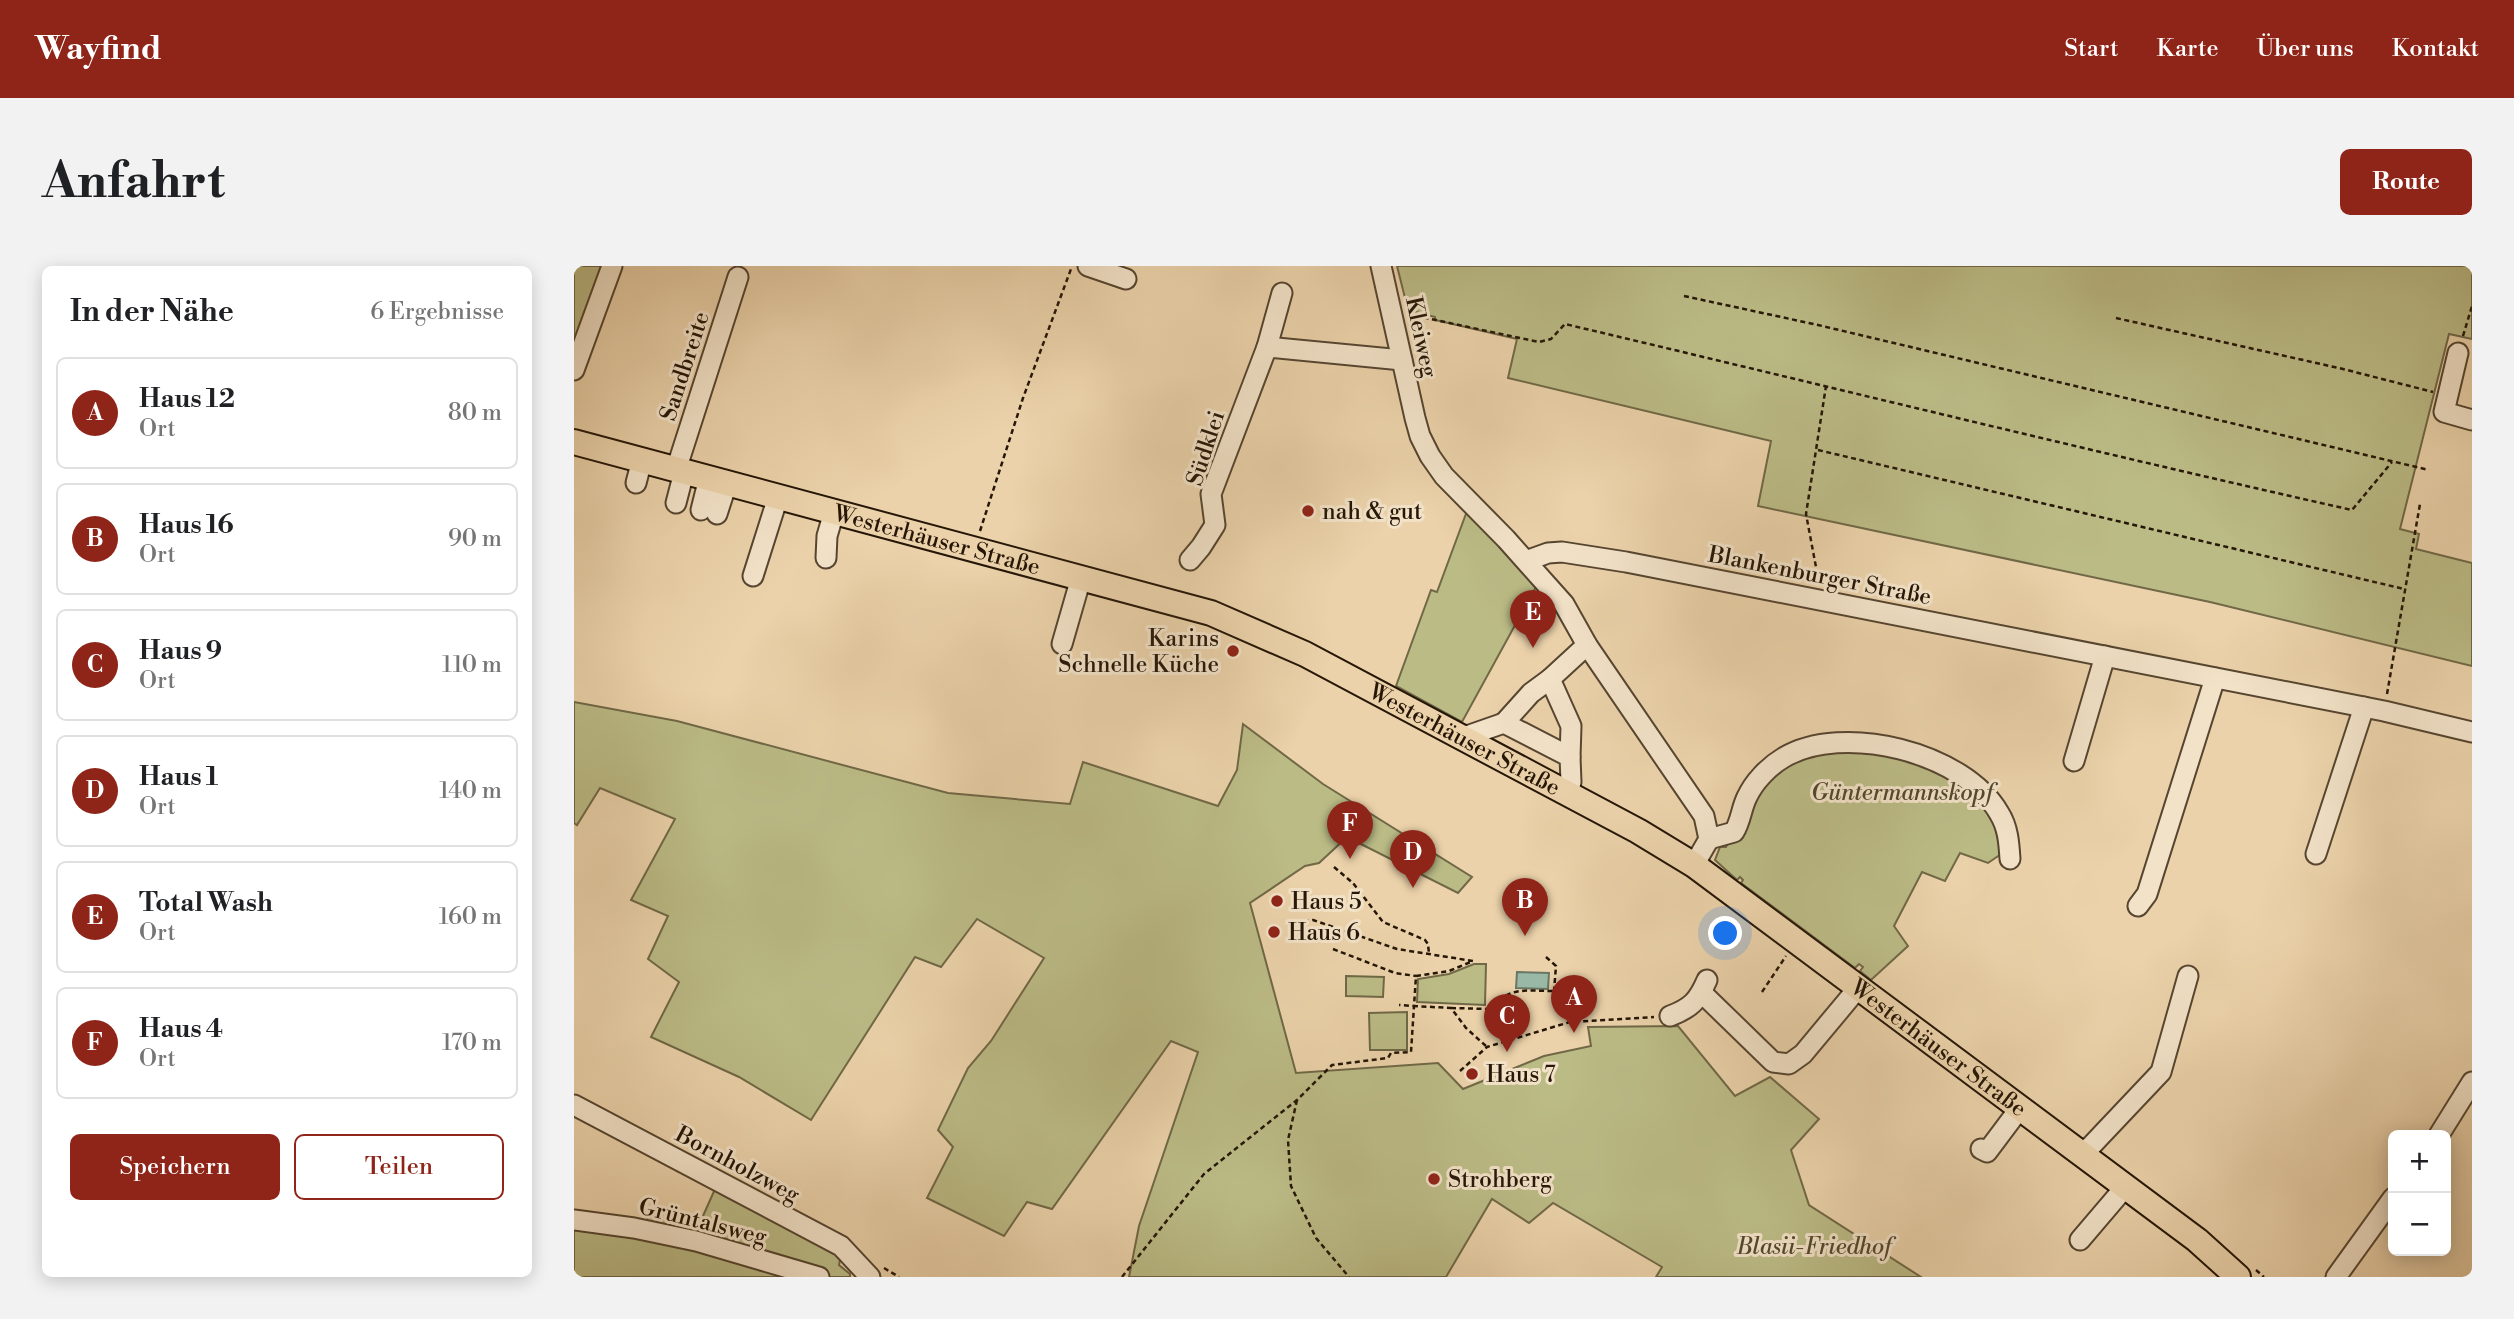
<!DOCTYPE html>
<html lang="de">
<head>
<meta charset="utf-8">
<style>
  :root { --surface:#fff; --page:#f2f2f2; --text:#202124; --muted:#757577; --line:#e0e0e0; --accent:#8f2418 }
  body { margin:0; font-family:"Libre Bodoni",serif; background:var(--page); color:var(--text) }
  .controls { position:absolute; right:21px; bottom:21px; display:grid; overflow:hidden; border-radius:10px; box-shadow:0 4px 18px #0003 }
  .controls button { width:63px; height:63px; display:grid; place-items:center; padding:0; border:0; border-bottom:2px solid var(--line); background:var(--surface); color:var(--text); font:35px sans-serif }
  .you { position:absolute; left:1152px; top:668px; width:24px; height:24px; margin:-18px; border:5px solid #fff; border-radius:50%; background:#1a73e8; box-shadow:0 0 0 10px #1a73e833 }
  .badge { display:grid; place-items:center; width:46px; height:46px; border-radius:50%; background:var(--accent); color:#fff; font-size:23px; font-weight:700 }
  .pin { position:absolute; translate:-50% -58px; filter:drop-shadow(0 2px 4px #0008) }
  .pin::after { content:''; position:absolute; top:37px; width:24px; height:21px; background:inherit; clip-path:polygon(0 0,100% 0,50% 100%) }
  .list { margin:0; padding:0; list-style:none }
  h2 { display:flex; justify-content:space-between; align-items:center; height:91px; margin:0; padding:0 28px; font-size:30px }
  h2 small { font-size:23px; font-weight:400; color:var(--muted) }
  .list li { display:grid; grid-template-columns:46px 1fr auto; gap:21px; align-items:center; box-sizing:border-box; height:112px; margin:0 14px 14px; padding:0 14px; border:2px solid var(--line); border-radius:10px }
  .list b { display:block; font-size:26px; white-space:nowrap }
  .list p { margin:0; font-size:23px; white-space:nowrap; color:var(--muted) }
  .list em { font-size:23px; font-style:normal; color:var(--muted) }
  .actions { display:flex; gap:14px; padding:21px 28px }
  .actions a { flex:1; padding:16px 0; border:2px solid var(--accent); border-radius:10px; text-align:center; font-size:24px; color:var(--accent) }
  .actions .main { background:var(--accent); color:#fff }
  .map { position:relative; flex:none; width:1898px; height:1011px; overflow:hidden; border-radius:10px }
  header { display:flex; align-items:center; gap:42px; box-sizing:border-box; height:98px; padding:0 35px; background:var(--accent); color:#fff }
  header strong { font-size:33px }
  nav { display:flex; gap:38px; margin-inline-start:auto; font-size:24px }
  .intro { display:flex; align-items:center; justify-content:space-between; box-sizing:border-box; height:168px; padding:0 42px }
  h1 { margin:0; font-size:49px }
  .button { padding:18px 32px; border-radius:10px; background:var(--accent); color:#fff; font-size:24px; font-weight:700 }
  main { display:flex; gap:42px; padding:0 42px }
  aside { flex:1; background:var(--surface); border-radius:10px; box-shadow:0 4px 18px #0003 }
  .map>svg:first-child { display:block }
  .green { fill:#bbbb86; stroke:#706846; stroke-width:2 }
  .water { fill:#99b8a5; stroke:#6b7766; stroke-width:2 }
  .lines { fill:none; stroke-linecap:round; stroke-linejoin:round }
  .minor-casing { stroke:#564530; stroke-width:23 }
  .major-casing { stroke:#251607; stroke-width:28 }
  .path { stroke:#251607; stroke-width:2.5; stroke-dasharray:5 3.5; stroke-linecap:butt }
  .minor { stroke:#f2e2c8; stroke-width:19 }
  .major { stroke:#ebd2aa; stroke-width:24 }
  .poi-dot { fill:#8f2418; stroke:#f2e2c8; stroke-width:2.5 }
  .labels { text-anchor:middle; stroke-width:6; stroke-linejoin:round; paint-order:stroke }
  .street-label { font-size:23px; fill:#251607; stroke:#f2e2c8 }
  .poi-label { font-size:23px; fill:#251607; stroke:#f2e2c8; text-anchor:start }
  .park-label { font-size:23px; font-style:italic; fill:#52482d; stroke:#f2e2c8 }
</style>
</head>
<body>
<header>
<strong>Wayfind</strong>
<nav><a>Start</a><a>Karte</a><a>Über uns</a><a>Kontakt</a></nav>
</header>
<div class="intro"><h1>Anfahrt</h1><a class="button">Route</a></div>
<main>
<aside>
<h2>In der Nähe<small>6 Ergebnisse</small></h2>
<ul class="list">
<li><span class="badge">A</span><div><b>Haus 12</b><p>Ort</p></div><em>80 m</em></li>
<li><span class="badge">B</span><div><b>Haus 16</b><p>Ort</p></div><em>90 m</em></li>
<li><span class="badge">C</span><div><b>Haus 9</b><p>Ort</p></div><em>110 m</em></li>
<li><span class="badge">D</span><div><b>Haus 1</b><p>Ort</p></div><em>140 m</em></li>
<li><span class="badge">E</span><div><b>Total Wash</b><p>Ort</p></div><em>160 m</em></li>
<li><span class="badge">F</span><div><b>Haus 4</b><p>Ort</p></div><em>170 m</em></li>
</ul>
<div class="actions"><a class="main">Speichern</a><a>Teilen</a></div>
</aside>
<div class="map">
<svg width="1898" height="1011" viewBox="0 0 1898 1011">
  <rect width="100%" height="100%" fill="#ebd2aa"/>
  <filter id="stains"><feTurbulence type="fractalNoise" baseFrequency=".00286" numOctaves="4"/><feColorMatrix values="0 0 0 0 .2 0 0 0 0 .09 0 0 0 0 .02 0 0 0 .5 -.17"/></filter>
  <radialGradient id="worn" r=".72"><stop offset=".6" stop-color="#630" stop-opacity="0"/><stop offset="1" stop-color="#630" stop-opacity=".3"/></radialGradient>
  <g class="green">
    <polygon points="0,0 30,0 0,82"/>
    <polygon points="823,0 1898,0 1898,73 1875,68 1826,263 1845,268 1842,283 1898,297 1898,400 1636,336 1184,240 1197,175 934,112 943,73 861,54 861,51 834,44"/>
    <polygon points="893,245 963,319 888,456 822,420 857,324 863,326"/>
    <polygon points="0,436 103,455 374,527 496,538 509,496 644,540 663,504 669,458 749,518 898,611 884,627 773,571 745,597 731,600 676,637 722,807 864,797 889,823 970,790 1017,780 1014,761 1104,760 1161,830 1196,811 1245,853 1217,884 1235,939 1347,1011 1082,1011 1088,1001 979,937 955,957 918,933 872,1011 555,1011 565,960 624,786 597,775 478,943 453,936 430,970 353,932 379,881 364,864 394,802 417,775 470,692 403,653 367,701 341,691 237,854 165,811 77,771 105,716 74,693 94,650 57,634 101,553 26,522 3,559 0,557"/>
    <polygon points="1249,484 1317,488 1385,514 1420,549 1430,586 1414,597 1386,587 1371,615 1348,606 1320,660 1334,680 1297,714 1286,705 1289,701 1285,698 1281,702 1167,617 1169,614 1166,611 1163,614 1141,594 1146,581 1152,581 1178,534 1210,497"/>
    <polygon points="900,698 912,698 911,739 843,736 844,713 875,708"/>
    <polygon points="772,710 810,711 809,731 772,730"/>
    <polygon points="833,746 833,784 796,784 795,747"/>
    <polygon points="141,923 262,988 266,994 265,999 276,1008 276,1011 256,1011 163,983 70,959 75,949 125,959"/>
    <polygon points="0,962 66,969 220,1011 0,1011"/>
  </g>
  <polygon class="water" points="943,706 975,707 974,723 942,722"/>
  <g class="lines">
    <defs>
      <g id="minor">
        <polyline points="514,0 552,13"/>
        <polyline points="807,0 841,152 846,170 856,190 870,210 932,273 990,338 1013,379 1130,550 1135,573 1120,599"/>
        <polyline points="693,81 708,27"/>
        <polyline points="1884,87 1870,146 1898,154"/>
        <polyline points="0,104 38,0"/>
        <polyline points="102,204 164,11"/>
        <polyline points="62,217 68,194"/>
        <polyline points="102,237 110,206"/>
        <polyline points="127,244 135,212"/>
        <polyline points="143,248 153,217"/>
        <polyline points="252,292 253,270 260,246"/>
        <polyline points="616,294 627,281 641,259 637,228 693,81 828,94"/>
        <polyline points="952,295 974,287 988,286 1052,296 1810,445 1898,466"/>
        <polyline points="179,310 204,231"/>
        <polyline points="488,378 507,312"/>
        <polyline points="930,457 957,427 976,413"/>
        <polyline points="887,472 930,457 996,491 997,516 994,528"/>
        <polyline points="996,491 997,460 976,413 1013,379"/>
        <polyline points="1500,495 1531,390"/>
        <path d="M1135,573L1160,566C1167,555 1167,543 1173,531C1180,516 1194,501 1209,492C1268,456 1390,486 1425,547C1434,561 1435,577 1436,593"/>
        <polyline points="1742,588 1790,441"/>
        <polyline points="1564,640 1573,628 1641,412"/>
        <polyline points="1128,727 1199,796 1215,798 1229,788 1284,722"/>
        <path d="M1096,750C1117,742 1124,735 1133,714"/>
        <polyline points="0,839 267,980 296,1011"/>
        <polyline points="1865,869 1898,816"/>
        <polyline points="1407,883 1413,886 1446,842"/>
        <polyline points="1507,887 1517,880 1587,806 1614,710"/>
        <polyline points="0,954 60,962 122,975 245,1011"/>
        <polyline points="1506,974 1552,920"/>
        <polyline points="1762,1011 1819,932"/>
      </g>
      <g id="major">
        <path id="s1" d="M0,176L637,347L731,388L1064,565L1120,599L1623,974L1664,1011"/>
      </g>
    </defs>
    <use href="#minor" class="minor-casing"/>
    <use href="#major" class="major-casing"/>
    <g class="path">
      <polyline points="1110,30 1244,59 1855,204"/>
      <path d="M833,48L965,76L977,73L991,58C1253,120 1515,185 1778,244L1818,196"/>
      <polyline points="1542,52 1769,103 1859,126"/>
      <polyline points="1889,70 1898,40"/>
      <polyline points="1244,184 1830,323"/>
      <polyline points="406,265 449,132 497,3"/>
      <polyline points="1245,317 1232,248 1252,120"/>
      <polyline points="1813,428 1846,238"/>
      <polyline points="760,601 779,617 809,656 851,674 854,678 855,688"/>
      <polyline points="713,658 739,654 823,683 899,695 875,705 842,710 840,740 877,742 892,762 913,781"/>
      <polyline points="759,683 821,707 842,710"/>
      <polyline points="972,691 982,700 980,725 996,756"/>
      <polyline points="1188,726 1212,690"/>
      <path d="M877,742L914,743C938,720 949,725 980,725"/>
      <polyline points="886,805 913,781 996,756 1080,751"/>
      <polyline points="723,834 714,874 717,920 742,972 775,1011"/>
      <polyline points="310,1002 325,1011"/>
      <polyline points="1682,1004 1690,1011"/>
      <polyline points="548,1011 630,908 723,834 758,799 814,792 817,787 837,786 840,740 825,739"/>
    </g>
    <use href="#minor" class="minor"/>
    <use href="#major" class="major"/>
  </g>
  <g class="poi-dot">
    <circle cx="734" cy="245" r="7"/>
    <circle cx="659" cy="385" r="7"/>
    <circle cx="703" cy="635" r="7"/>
    <circle cx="700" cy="666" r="7"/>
    <circle cx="898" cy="808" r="7"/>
    <circle cx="860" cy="913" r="7"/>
  </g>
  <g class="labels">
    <g class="street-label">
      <text transform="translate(848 71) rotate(78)" y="8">Kleiweg</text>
      <text transform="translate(110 100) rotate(-72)" y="8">Sandbreite</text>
      <text transform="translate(631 182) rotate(-72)" y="8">Südklei</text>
      <text dy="8" stroke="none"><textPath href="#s1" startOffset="376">Westerhäuser Straße</textPath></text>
      <text transform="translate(1246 309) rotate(11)" y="8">Blankenburger Straße</text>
      <text dy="8" stroke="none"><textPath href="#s1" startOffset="943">Westerhäuser Straße</textPath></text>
      <text dy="8" stroke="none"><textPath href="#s1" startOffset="1510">Westerhäuser Straße</textPath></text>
      <text transform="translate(164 898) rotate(28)" y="8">Bornholzweg</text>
      <text transform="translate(129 955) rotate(14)" y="8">Grüntalsweg</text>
    </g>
    <g class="poi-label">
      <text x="748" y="253">nah &amp; gut</text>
      <text x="645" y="380" text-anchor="end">Karins<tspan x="645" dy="26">Schnelle Küche</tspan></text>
      <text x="717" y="643">Haus 5</text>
      <text x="714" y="674">Haus 6</text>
      <text x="912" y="816">Haus 7</text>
      <text x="874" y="921">Strohberg</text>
    </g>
    <g class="park-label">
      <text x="1328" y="534">Güntermannskopf</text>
      <text x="1240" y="988">Blasii-Friedhof</text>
    </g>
  </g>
  <rect width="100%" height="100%" filter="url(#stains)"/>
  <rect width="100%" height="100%" fill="url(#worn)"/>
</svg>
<div class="controls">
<button>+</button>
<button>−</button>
</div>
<div class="you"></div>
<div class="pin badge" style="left:1000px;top:767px">A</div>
<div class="pin badge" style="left:951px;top:670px">B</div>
<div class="pin badge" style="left:933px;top:786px">C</div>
<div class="pin badge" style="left:839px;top:622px">D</div>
<div class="pin badge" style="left:959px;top:382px">E</div>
<div class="pin badge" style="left:776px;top:593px">F</div>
</div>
</main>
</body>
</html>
